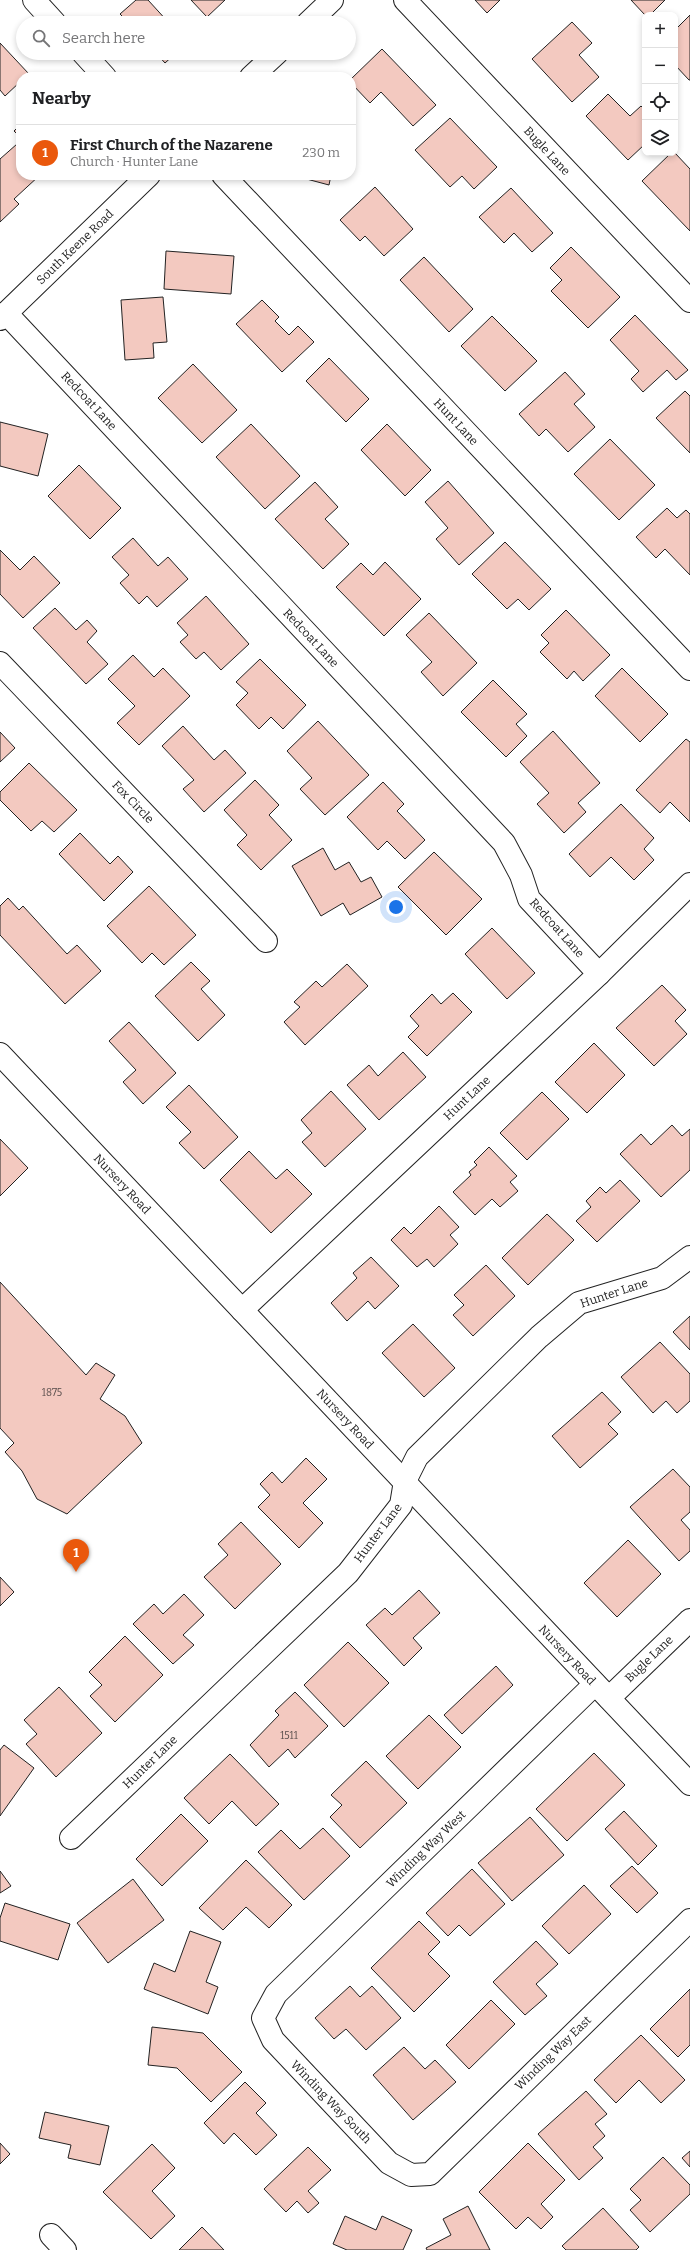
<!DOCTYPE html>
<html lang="en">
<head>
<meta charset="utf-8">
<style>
  :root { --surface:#fff; --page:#f6f6f6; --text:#202124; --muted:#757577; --line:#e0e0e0; --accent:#ea580c }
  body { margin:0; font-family:Bitter,serif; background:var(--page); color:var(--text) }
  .controls { position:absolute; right:12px; top:12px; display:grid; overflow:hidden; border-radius:8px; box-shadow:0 2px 6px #0003 }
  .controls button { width:36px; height:36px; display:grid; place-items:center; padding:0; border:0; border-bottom:1px solid var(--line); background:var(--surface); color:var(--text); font:20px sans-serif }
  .you { position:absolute; left:396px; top:907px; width:14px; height:14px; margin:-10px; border:3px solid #fff; border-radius:50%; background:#1a73e8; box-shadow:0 0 0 6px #1a73e833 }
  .badge { display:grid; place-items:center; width:26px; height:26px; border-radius:50%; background:var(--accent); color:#fff; font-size:13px; font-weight:700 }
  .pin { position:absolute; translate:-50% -33px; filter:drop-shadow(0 1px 2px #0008) }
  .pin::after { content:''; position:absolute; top:21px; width:14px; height:12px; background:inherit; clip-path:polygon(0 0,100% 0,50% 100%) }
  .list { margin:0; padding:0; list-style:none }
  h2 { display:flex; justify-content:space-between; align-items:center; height:52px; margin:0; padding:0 16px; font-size:17px }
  h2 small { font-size:13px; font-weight:400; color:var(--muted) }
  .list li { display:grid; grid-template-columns:26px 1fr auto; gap:12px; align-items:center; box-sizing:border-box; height:56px; padding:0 16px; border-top:1px solid var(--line) }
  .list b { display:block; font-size:15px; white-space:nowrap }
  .list p { margin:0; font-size:13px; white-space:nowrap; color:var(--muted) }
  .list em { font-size:13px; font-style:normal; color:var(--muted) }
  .icon { flex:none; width:22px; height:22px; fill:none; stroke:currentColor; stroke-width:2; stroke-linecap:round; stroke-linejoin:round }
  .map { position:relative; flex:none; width:690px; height:2250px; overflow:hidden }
  .search { position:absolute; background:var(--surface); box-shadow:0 2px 6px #0003; left:16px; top:16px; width:340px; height:44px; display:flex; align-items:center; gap:10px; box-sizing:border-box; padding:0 14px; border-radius:22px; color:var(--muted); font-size:15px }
  .panel { position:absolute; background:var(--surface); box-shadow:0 2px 6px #0003; left:16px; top:72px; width:340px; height:108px; border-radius:16px }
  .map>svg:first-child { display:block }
  .building { fill:#f3c9c0; stroke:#222 }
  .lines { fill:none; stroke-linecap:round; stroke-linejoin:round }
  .minor-casing { stroke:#222; stroke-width:24 }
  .major-casing { stroke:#222; stroke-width:24 }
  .minor { stroke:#fff; stroke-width:22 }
  .major { stroke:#fff; stroke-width:22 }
  .labels { text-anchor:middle; stroke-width:3; stroke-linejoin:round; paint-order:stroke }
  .number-label { font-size:10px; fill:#564c4a }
  .street-label { font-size:12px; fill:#222; stroke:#fff }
</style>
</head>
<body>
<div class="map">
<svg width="690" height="2250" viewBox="0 0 690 2250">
  <rect width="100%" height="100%" fill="#fff"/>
  <g class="building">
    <polygon points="136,0 148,0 169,23 129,23 120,14"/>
    <polygon points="191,0 225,0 207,17"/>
    <polygon points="475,0 500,0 487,13"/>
    <polygon points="631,0 665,0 650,15 645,15"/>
    <polygon points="690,15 690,80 689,80 675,65 675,30"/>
    <polygon points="572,22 592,43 579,55 599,77 572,102 532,59"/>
    <polygon points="0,43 29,74 25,77 21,77 21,81 5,96 0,90"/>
    <polygon points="382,49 436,105 413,126 381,92 370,103 351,83 351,79"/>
    <polygon points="156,53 176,53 165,63"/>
    <polygon points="608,94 630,116 641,106 645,110 645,144 628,160 586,116"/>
    <polygon points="450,118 497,167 474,189 462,176 450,187 415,150"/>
    <polygon points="21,124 21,138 14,131"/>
    <polygon points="17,144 21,148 21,175 40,175 14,199 19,204 0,222 0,159"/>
    <polygon points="671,153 675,153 690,169 690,231 642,181"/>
    <polygon points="299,175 331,175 329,185 299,177"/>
    <polygon points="375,187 413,229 384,256 365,236 360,241 340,220"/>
    <polygon points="511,188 553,233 532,252 514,233 504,243 479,217"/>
    <polygon points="571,247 620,297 588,328 551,291 562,280 550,268"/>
    <polygon points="166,251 234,256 231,294 164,289"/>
    <polygon points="424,257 473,309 449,332 400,280"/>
    <polygon points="163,297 167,342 153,343 154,358 125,360 121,300"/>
    <polygon points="262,300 279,317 275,321 289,335 298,326 314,342 282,372 236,324"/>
    <polygon points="635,315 688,370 676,380 667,370 643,392 631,379 639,371 610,340"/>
    <polygon points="492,316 537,361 505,391 461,346"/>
    <polygon points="329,358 369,399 346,422 306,381"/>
    <polygon points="193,364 237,410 202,443 158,398"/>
    <polygon points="565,372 585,394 574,404 595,427 568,452 546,429 539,436 519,414"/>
    <polygon points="685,391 690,396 690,453 656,418"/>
    <polygon points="0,422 48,434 38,476 0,466"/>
    <polygon points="251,424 300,476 265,509 216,457"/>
    <polygon points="387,424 431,470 405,496 361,450"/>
    <polygon points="610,439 655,485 619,520 574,474"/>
    <polygon points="79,465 121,508 90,539 48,496"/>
    <polygon points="448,481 494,533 459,565 436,539 448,528 425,502"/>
    <polygon points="315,482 338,507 325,519 349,544 323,569 275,519"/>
    <polygon points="667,508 677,518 686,510 690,514 690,575 665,549 656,558 636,537"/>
    <polygon points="133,538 158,566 168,557 188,579 157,607 147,596 139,604 120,583 129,575 112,557"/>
    <polygon points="505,542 551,589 529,610 518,599 507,609 472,574"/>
    <polygon points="0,550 20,570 34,556 60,583 23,618 0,594"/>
    <polygon points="385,562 421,599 384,636 336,587 361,563 373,575"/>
    <polygon points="206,596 249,644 221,670 204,652 196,659 180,642 188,635 177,623"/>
    <polygon points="55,608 76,630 87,620 97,631 87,642 108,664 86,684 33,628"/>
    <polygon points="566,610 610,655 583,681 574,671 567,679 540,652 549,643 541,635"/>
    <polygon points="429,613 477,663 443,696 421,672 432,662 406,635"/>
    <polygon points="133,655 154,677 163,668 190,696 139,745 117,723 135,706 108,679"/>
    <polygon points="260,659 306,705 283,729 271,717 259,729 236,705 248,693 236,682"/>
    <polygon points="622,668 668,714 640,742 595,696"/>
    <polygon points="493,680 527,714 516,724 527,736 506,757 461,712"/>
    <polygon points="318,721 369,775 325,815 300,789 312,778 287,751"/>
    <polygon points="183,726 214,760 225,750 246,773 204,812 183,789 194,780 162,746"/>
    <polygon points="553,731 600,783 578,803 586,812 564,833 537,804 549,793 520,762"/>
    <polygon points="0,732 15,748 0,762"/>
    <polygon points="686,739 690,742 690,822 670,802 660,813 636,790"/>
    <polygon points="29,763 77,810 54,832 42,821 31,831 0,800 0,792"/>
    <polygon points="255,780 279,805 269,815 292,840 261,870 237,845 247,835 224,810"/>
    <polygon points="383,782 404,804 397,811 425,840 405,859 387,841 378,850 347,817"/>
    <polygon points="621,804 654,838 644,849 654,860 634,880 611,857 590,877 569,854"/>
    <polygon points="80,833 110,864 118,856 133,872 104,901 59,854"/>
    <polygon points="323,848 335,870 349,862 361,882 371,877 382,897 350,915 343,903 321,916 292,866"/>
    <polygon points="434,852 482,899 446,935 398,887"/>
    <polygon points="149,886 196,935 164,965 152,953 142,963 107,926"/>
    <polygon points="8,898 19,910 23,906 67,954 77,945 101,971 65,1004 0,935 0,906"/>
    <polygon points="492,928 535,973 507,999 465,954"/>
    <polygon points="191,962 210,981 201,989 225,1015 198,1041 155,996"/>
    <polygon points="347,964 368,986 305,1045 284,1022 300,1007 294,1002 316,981 322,987"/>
    <polygon points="662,985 686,1010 675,1021 687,1034 654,1066 616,1028"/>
    <polygon points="453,993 472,1012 427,1056 408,1037 419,1026 410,1016 432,994 441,1004"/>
    <polygon points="129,1022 176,1073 143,1104 123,1082 136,1070 109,1041"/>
    <polygon points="594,1043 625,1075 587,1113 555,1082"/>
    <polygon points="403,1052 426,1077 379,1120 347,1085 369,1065 378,1076"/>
    <polygon points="189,1085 238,1137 204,1169 179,1143 191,1132 166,1107"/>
    <polygon points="331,1091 366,1129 325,1167 302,1142 312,1133 301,1120"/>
    <polygon points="542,1092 569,1119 527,1160 500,1133"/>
    <polygon points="672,1125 682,1136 690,1129 690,1170 661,1197 620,1154 641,1134 651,1145"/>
    <polygon points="0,1139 28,1168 0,1196"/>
    <polygon points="489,1147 517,1176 510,1182 518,1191 500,1207 492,1199 475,1215 453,1192 471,1175 469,1172 477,1165 474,1162"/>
    <polygon points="249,1151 276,1179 287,1169 312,1194 271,1233 220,1180"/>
    <polygon points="620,1180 640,1201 597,1242 576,1221 591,1207 586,1201 600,1187 606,1193"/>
    <polygon points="439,1206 459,1227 450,1235 458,1244 434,1267 427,1259 417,1267 391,1240 404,1227 411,1234"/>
    <polygon points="547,1214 574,1240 528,1285 502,1258"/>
    <polygon points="371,1257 399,1286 375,1309 368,1301 347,1321 331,1303 357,1278 353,1273"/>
    <polygon points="486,1265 515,1296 473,1336 453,1315 464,1305 454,1295"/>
    <polygon points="0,1282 86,1375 96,1363 115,1375 100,1399 125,1416 142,1443 67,1514 37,1499 22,1471 5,1452 14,1443 0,1428"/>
    <polygon points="690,1316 690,1350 673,1332"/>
    <polygon points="413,1324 455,1368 424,1397 382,1353"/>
    <polygon points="660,1342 690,1374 690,1401 677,1413 666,1401 653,1413 621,1377"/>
    <polygon points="602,1392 621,1412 608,1424 618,1434 580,1468 552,1436"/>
    <polygon points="306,1458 327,1479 303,1503 323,1523 299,1548 258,1507 270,1495 260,1484 272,1472 282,1483"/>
    <polygon points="673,1469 690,1487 690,1512 681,1520 690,1530 690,1551 679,1561 630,1507"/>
    <polygon points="241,1522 281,1564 235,1609 204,1577 228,1555 218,1544"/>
    <polygon points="628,1540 661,1574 617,1617 584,1583"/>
    <polygon points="0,1577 14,1592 0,1606"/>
    <polygon points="419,1590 440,1613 413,1638 422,1648 404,1666 366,1625 385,1608 392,1615"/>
    <polygon points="184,1594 204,1615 183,1635 194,1645 173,1664 133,1624 154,1604 163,1614"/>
    <polygon points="125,1636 163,1675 115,1722 90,1696 102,1685 89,1672"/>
    <polygon points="348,1642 389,1683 344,1727 304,1685"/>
    <polygon points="496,1666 513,1685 462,1734 444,1715"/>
    <polygon points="59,1687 102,1733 56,1777 26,1744 37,1734 24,1720"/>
    <polygon points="295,1692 328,1726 295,1758 288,1749 269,1767 250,1745 279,1715 275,1711"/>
    <polygon points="429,1715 461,1747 418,1789 386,1756"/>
    <polygon points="4,1745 34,1768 0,1816 0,1750"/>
    <polygon points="594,1753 625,1785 567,1841 536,1809"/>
    <polygon points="230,1754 279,1804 256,1826 232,1801 209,1824 184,1798"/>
    <polygon points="366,1761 407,1803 360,1848 330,1817 342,1805 331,1795"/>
    <polygon points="624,1811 657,1846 638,1865 605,1829"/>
    <polygon points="181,1814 208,1841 162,1886 136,1859"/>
    <polygon points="530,1817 564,1855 512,1901 478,1863"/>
    <polygon points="323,1828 350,1856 304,1900 258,1852 281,1830 300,1849"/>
    <polygon points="246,1860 292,1905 269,1928 246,1907 223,1930 199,1908"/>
    <polygon points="632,1866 658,1893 637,1913 610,1886"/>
    <polygon points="472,1869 505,1904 470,1936 459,1925 448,1936 426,1913"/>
    <polygon points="0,1871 11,1886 0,1893"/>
    <polygon points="133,1879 164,1920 108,1963 77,1923"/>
    <polygon points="584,1885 611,1914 569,1954 542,1926"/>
    <polygon points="5,1903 70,1924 58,1960 0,1941 0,1918"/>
    <polygon points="419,1921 440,1942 428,1954 450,1976 414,2012 371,1968"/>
    <polygon points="190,1931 221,1942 206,1982 218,1987 208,2014 144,1989 154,1963 175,1972"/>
    <polygon points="536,1941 558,1964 536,1984 547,1996 525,2015 493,1982"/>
    <polygon points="350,1986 360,1997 372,1986 401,2018 366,2050 346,2029 334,2039 315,2018"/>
    <polygon points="690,1989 690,2045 678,2057 650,2029"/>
    <polygon points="491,2000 515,2024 469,2069 446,2045"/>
    <polygon points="152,2027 203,2033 242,2072 211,2102 177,2068 148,2065"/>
    <polygon points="641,2035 685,2080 661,2103 639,2080 616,2103 594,2080"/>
    <polygon points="404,2047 425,2069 435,2060 456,2082 413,2120 373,2075"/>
    <polygon points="245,2082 266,2103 256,2113 277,2135 256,2155 234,2133 224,2144 204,2123"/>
    <polygon points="586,2091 607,2114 595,2124 605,2136 593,2147 603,2158 579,2180 538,2134"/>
    <polygon points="45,2112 109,2126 100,2165 68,2158 71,2145 39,2138"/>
    <polygon points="0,2143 10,2154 0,2164"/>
    <polygon points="528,2143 565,2180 541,2204 553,2217 541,2229 528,2217 516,2229 479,2192"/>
    <polygon points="152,2144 175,2168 152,2191 175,2216 151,2239 103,2192"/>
    <polygon points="308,2147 331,2170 308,2191 319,2203 308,2213 297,2201 286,2212 264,2189"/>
    <polygon points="690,2151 690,2167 682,2158"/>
    <polygon points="663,2157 690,2185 690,2194 650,2232 630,2210 641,2200 630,2189"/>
    <polygon points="468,2206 490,2250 427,2250 426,2248 451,2235 443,2219"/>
    <polygon points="603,2208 639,2247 636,2250 566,2250 562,2246"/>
    <polygon points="345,2216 376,2230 382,2216 412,2230 403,2250 347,2250 333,2244"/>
    <polygon points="202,2227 224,2250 179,2250"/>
  </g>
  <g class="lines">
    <defs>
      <g id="minor">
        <polyline points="34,0 55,23"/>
        <polyline points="405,0 690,301"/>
        <polyline points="83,53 105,77"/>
        <polyline points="223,175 690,669"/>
        <polyline points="6,313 504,843 521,875 529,899 599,974"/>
        <polyline points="0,663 266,941"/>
        <polyline points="0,1054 690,1784"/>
        <polyline points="242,1310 599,974 690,884"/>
        <polyline points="595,1684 276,1994 263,2018 273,2040 389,2163 411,2175 430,2174 690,1920"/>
        <polyline points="609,1698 690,1620"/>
        <polyline points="71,1838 348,1573 401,1505 405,1481 417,1457 539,1337 579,1303 662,1278 690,1257"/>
        <polyline points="51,2235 65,2250"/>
      </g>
      <g id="major">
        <polyline points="308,23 332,0"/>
        <polyline points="251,77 277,53"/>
        <polyline points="0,319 149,175"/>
      </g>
    </defs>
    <use href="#minor" class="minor-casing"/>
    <use href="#major" class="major-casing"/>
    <use href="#minor" class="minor"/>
    <use href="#major" class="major"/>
  </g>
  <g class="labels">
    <g class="number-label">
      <text x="52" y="1396">1875</text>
      <text x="289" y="1739">1511</text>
    </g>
    <g class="street-label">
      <text transform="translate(547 151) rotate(47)" y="4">Bugle Lane</text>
      <text transform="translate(75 247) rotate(-44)" y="4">South Keene Road</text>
      <text transform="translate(89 401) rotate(47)" y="4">Redcoat Lane</text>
      <text transform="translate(456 422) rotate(47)" y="4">Hunt Lane</text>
      <text transform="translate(311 638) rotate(47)" y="4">Redcoat Lane</text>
      <text transform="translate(133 802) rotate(46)" y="4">Fox Circle</text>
      <text transform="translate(557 928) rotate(48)" y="4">Redcoat Lane</text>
      <text transform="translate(467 1098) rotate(-43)" y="4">Hunt Lane</text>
      <text transform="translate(122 1184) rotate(47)" y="4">Nursery Road</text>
      <text transform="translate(614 1293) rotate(-18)" y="4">Hunter Lane</text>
      <text transform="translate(345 1419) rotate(47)" y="4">Nursery Road</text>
      <text transform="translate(378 1533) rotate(-53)" y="4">Hunter Lane</text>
      <text transform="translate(567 1655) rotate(47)" y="4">Nursery Road</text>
      <text transform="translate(649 1659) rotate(-44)" y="4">Bugle Lane</text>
      <text transform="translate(150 1762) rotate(-44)" y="4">Hunter Lane</text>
      <text transform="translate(426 1849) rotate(-44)" y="4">Winding Way West</text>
      <text transform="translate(553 2053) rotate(-44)" y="4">Winding Way East</text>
      <text transform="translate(331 2102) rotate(46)" y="4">Winding Way South</text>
    </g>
  </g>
</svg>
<div class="controls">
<button>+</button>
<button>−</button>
<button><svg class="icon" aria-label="locate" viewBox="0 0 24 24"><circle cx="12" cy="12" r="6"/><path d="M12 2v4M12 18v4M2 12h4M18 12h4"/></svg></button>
<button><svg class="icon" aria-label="layers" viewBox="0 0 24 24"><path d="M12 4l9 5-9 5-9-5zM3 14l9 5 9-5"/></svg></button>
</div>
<div class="you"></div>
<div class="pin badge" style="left:76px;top:1572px">1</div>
<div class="search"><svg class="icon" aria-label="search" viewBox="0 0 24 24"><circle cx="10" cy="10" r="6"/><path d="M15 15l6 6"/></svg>Search here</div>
<section class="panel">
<h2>Nearby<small></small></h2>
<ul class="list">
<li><span class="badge">1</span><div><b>First Church of the Nazarene</b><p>Church · Hunter Lane</p></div><em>230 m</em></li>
</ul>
</section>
</div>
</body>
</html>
